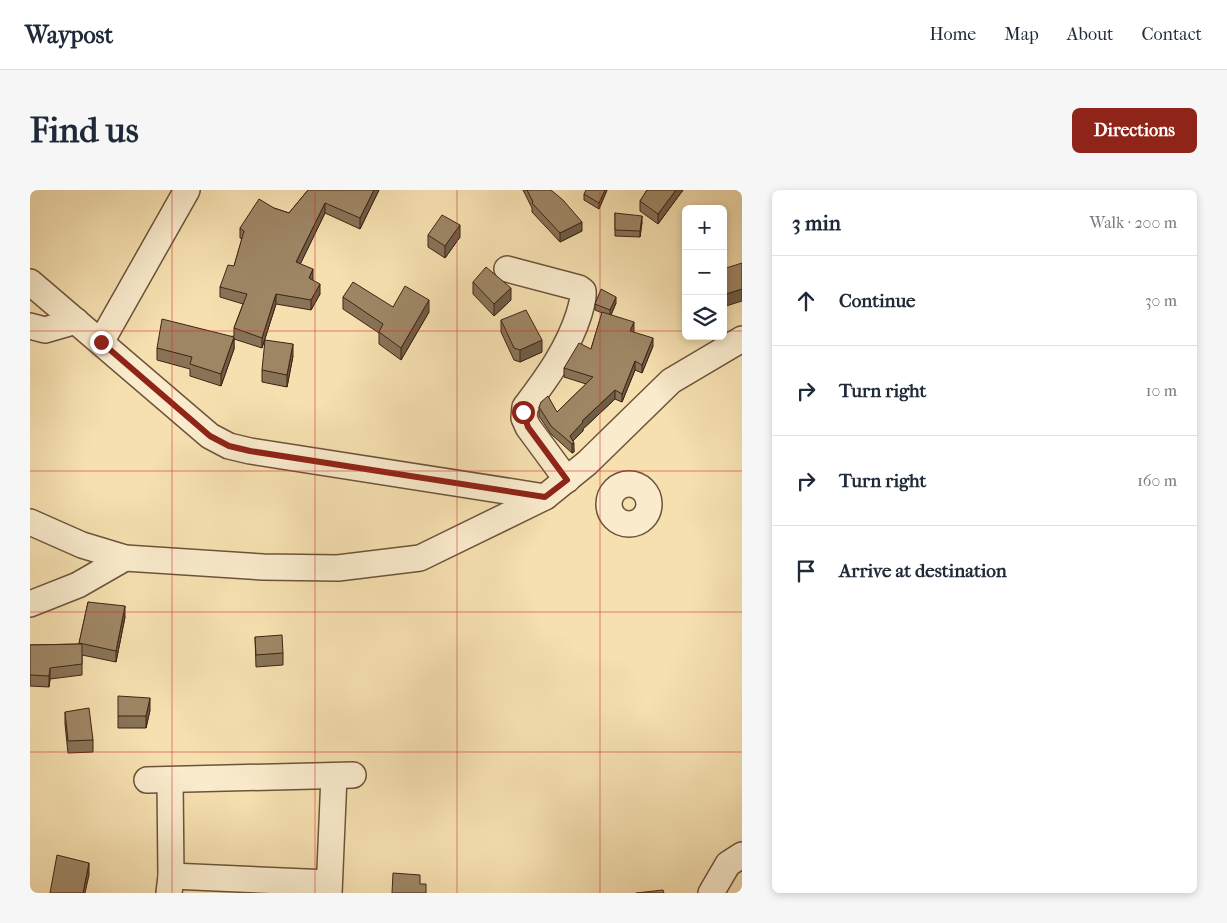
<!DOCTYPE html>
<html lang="en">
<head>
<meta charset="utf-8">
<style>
  :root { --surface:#fff; --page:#f6f6f7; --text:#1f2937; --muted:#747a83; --line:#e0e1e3; --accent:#8f2418 }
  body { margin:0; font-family:"IM FELL French Canon",serif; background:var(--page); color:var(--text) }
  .controls { position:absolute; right:15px; top:15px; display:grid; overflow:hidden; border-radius:8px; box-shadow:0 2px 8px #0003 }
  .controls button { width:45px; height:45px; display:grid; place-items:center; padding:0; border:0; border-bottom:1px solid var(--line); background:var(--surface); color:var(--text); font:25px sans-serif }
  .stop { position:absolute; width:15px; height:15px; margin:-11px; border:4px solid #8f2418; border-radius:50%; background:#fff }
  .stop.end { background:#8f2418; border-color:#fff; box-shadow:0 1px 5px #0008 }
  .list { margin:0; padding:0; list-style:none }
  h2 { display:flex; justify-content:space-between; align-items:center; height:65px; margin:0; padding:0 20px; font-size:21px }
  h2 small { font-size:16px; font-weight:400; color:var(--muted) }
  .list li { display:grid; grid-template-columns:32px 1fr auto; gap:15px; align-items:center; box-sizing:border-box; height:90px; padding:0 20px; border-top:1px solid var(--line) }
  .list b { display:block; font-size:19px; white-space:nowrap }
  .list em { font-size:16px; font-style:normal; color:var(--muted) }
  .icon { flex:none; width:28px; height:28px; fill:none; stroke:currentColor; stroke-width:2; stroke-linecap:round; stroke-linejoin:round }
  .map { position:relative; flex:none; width:712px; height:703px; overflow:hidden; border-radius:8px }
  header { display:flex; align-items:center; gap:30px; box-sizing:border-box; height:70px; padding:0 25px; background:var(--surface); border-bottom:1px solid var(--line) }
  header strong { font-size:24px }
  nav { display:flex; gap:28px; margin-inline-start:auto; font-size:18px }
  .intro { display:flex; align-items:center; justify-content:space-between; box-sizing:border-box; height:120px; padding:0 30px }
  h1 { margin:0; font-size:35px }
  .button { padding:12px 22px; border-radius:8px; background:var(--accent); color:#fff; font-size:18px; font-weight:700 }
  main { display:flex; gap:30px; padding:0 30px }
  aside { flex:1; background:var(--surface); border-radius:8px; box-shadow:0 2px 8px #0003 }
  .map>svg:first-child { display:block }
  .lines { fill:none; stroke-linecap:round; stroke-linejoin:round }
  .minor-casing { stroke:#6d533a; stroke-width:28 }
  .minor { stroke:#f9ebcc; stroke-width:25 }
  .wall { fill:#887357; stroke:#3f2413 }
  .shaded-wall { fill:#6f5e47; stroke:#3f2413 }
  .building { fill:#9e8665; stroke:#3f2413 }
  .route { stroke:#8f2418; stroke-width:6 }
  .grid { fill:none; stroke:#d62828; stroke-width:1; stroke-opacity:0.55 }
</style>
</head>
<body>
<header>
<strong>Waypost</strong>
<nav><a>Home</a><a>Map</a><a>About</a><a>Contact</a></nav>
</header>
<div class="intro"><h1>Find us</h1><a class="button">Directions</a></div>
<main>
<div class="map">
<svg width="712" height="703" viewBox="0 0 712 703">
  <rect width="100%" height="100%" fill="#f6e0b0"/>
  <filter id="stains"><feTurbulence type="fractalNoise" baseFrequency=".004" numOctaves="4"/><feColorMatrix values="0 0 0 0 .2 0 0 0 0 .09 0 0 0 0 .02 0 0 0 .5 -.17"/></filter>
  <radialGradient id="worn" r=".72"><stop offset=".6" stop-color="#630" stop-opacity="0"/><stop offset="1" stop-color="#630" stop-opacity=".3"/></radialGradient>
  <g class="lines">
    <defs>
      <g id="minor">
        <path d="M477,79L549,98L553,101C554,109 551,116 549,124C538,159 517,188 495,217L494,228L498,237L537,290"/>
        <polyline points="0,92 180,246 199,256 220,261 515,307"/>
        <polyline points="0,136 15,140 46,131"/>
        <polyline points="71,152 157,0"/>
        <circle cx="599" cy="314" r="20"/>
        <polyline points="0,332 52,355 95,368 233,377 308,378 390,368 515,307 557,273 641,191 712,149"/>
        <polyline points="0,414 48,395 95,368"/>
        <polyline points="117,590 323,585"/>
        <polyline points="141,686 299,693"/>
        <polyline points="139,703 141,686 140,590"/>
        <polyline points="299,703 304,586"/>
        <polyline points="681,703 698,674 712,665"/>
      </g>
    </defs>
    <use href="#minor" class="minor-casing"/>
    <use href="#minor" class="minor"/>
  </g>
  <g class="wall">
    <polygon points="278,0 349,0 330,39 295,23 270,74 283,90 290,104 281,120 246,114 232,158 204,149 204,159 191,196 160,186 160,179 127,170 127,158 204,146 204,138 213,114 190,107 190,97 204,76 212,49 210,48 210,38 244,18 259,23"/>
    <polygon points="493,0 521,0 552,41 530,52 502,22 502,18"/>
    <polygon points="577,0 569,19 554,10 554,4"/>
    <polygon points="617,0 653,0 628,34 610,21 610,11"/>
    <polygon points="585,23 612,32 610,47 585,46"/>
    <polygon points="398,45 430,47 415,68 398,57"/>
    <polygon points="443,92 481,110 464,126 443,104"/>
    <polygon points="313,107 363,117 399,122 371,170 349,154 349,143 313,119"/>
    <polygon points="586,113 581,125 604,141 603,142 623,156 612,183 605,180 592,212 585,209 553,239 553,241 543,251 544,262 542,263 521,244 509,226 509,217 527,222 556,194 534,187 534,178 561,159 572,123 565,120 565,114"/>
    <polygon points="471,130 512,162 490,172 484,170 471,142"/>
    <polygon points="263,166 257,197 232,192 232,180"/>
    <polygon points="58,412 95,427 86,472 52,465 52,485 20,489 19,497 0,496 0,455 49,454"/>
    <polygon points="225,447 253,463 253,475 226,477"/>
    <polygon points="120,520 116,538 88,538 88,526"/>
    <polygon points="35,522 63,550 63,562 38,563 35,534"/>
  </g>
  <g class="shaded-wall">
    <polygon points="344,0 349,0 330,39 330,28"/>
    <polygon points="575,0 577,0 569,19 569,13"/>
    <polygon points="646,0 653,0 628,34 628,24"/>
    <polygon points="295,13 295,23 266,83 266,72"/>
    <polygon points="612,26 612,32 610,47 610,41"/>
    <polygon points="552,32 552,41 530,52 530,43"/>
    <polygon points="430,35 430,47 415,68 415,56"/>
    <polygon points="283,79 283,90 279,98 279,88"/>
    <polygon points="290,94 290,104 281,120 281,110"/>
    <polygon points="481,98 481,110 464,126 464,114"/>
    <polygon points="712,99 712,111 693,117 693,105"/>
    <polygon points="246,104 246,114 232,158 232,148"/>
    <polygon points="586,107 586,113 580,127 580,120"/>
    <polygon points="399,110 399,122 371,170 371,158"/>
    <polygon points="604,132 604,141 600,149 600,141"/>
    <polygon points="204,147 204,159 191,196 191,184"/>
    <polygon points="623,148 623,156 612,183 612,175"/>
    <polygon points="512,150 512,162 490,172 490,160"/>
    <polygon points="263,154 263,166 257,197 257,185"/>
    <polygon points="605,171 605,180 592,212 592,204"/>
    <polygon points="585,200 585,209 553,239 553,241 541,253 540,246 552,231"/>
    <polygon points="544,253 544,262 542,263 542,254"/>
    <polygon points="95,416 95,427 86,472 86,461"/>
    <polygon points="20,478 20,489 19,497 19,486"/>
    <polygon points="120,508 120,520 116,538 116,526"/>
    <polygon points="59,673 59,685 55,703 53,703"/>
  </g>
  <g class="building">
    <polygon points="278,0 344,0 330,28 295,13 266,72 283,79 279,88 290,94 281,110 246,104 232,148 204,138 217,104 190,97 198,75 204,76 214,41 210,38 229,9 244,18 259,23"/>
    <polygon points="497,0 521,0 533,10 552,32 530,43 502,13 503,12"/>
    <polygon points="556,0 575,0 569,13 554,4"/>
    <polygon points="617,0 646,0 628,24 610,11"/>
    <polygon points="585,23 612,26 610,41 585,40"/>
    <polygon points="412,25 430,35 415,56 398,45"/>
    <polygon points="712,73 712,99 693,105 693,79"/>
    <polygon points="456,77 481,98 464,114 443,92"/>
    <polygon points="323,92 363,117 375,96 399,110 371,158 349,142 353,134 313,107"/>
    <polygon points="571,99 586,107 580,120 565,114"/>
    <polygon points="496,120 512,150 490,160 484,158 471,130"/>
    <polygon points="572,122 604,132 600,141 623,148 612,175 605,171 592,204 585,200 552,231 553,232 540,246 544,253 542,254 521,236 509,217 511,212 518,206 527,222 563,187 534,178 549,153 561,159"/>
    <polygon points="132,129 204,147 191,184 160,174 162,167 127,158"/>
    <polygon points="235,150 263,154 257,185 232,180"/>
    <polygon points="58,412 95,416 86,461 49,453"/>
    <polygon points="252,445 253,463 226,465 225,447"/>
    <polygon points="52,454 52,474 20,478 19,486 0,485 0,455"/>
    <polygon points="88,506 120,508 116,526 88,526"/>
    <polygon points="59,518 63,550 38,551 35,522"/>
    <polygon points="27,665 59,673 53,703 20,703"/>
    <polygon points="363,683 390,685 390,694 396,694 396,703 362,703"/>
    <polygon points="633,700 634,703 606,703"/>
  </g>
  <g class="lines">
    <polyline class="route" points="71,152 180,246 199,256 220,261 515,307 537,290 498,237 493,222"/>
  </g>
  <path class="grid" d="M142,0V703M285,0V703M427,0V703M570,0V703M0,141H656M693,141H712M0,281H712M0,422H712M0,562H712"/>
  <rect width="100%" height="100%" filter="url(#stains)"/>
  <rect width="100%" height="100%" fill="url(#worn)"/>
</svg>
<div class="controls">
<button>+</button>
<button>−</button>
<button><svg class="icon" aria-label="layers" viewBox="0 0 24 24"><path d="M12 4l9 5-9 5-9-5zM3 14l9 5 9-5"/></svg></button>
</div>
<div class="stop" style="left:493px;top:222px"></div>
<div class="stop end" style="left:71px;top:152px"></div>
</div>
<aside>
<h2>3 min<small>Walk · 200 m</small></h2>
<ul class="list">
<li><svg class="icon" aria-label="ahead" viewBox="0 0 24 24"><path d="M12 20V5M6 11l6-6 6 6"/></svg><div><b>Continue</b></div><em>30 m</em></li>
<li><svg class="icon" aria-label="right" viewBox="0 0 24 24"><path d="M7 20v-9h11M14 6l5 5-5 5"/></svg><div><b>Turn right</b></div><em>10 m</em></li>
<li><svg class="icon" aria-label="right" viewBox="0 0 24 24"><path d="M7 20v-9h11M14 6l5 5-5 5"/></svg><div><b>Turn right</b></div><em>160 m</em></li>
<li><svg class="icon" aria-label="arrive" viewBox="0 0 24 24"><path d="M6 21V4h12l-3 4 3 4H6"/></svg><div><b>Arrive at destination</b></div></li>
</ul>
</aside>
</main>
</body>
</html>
